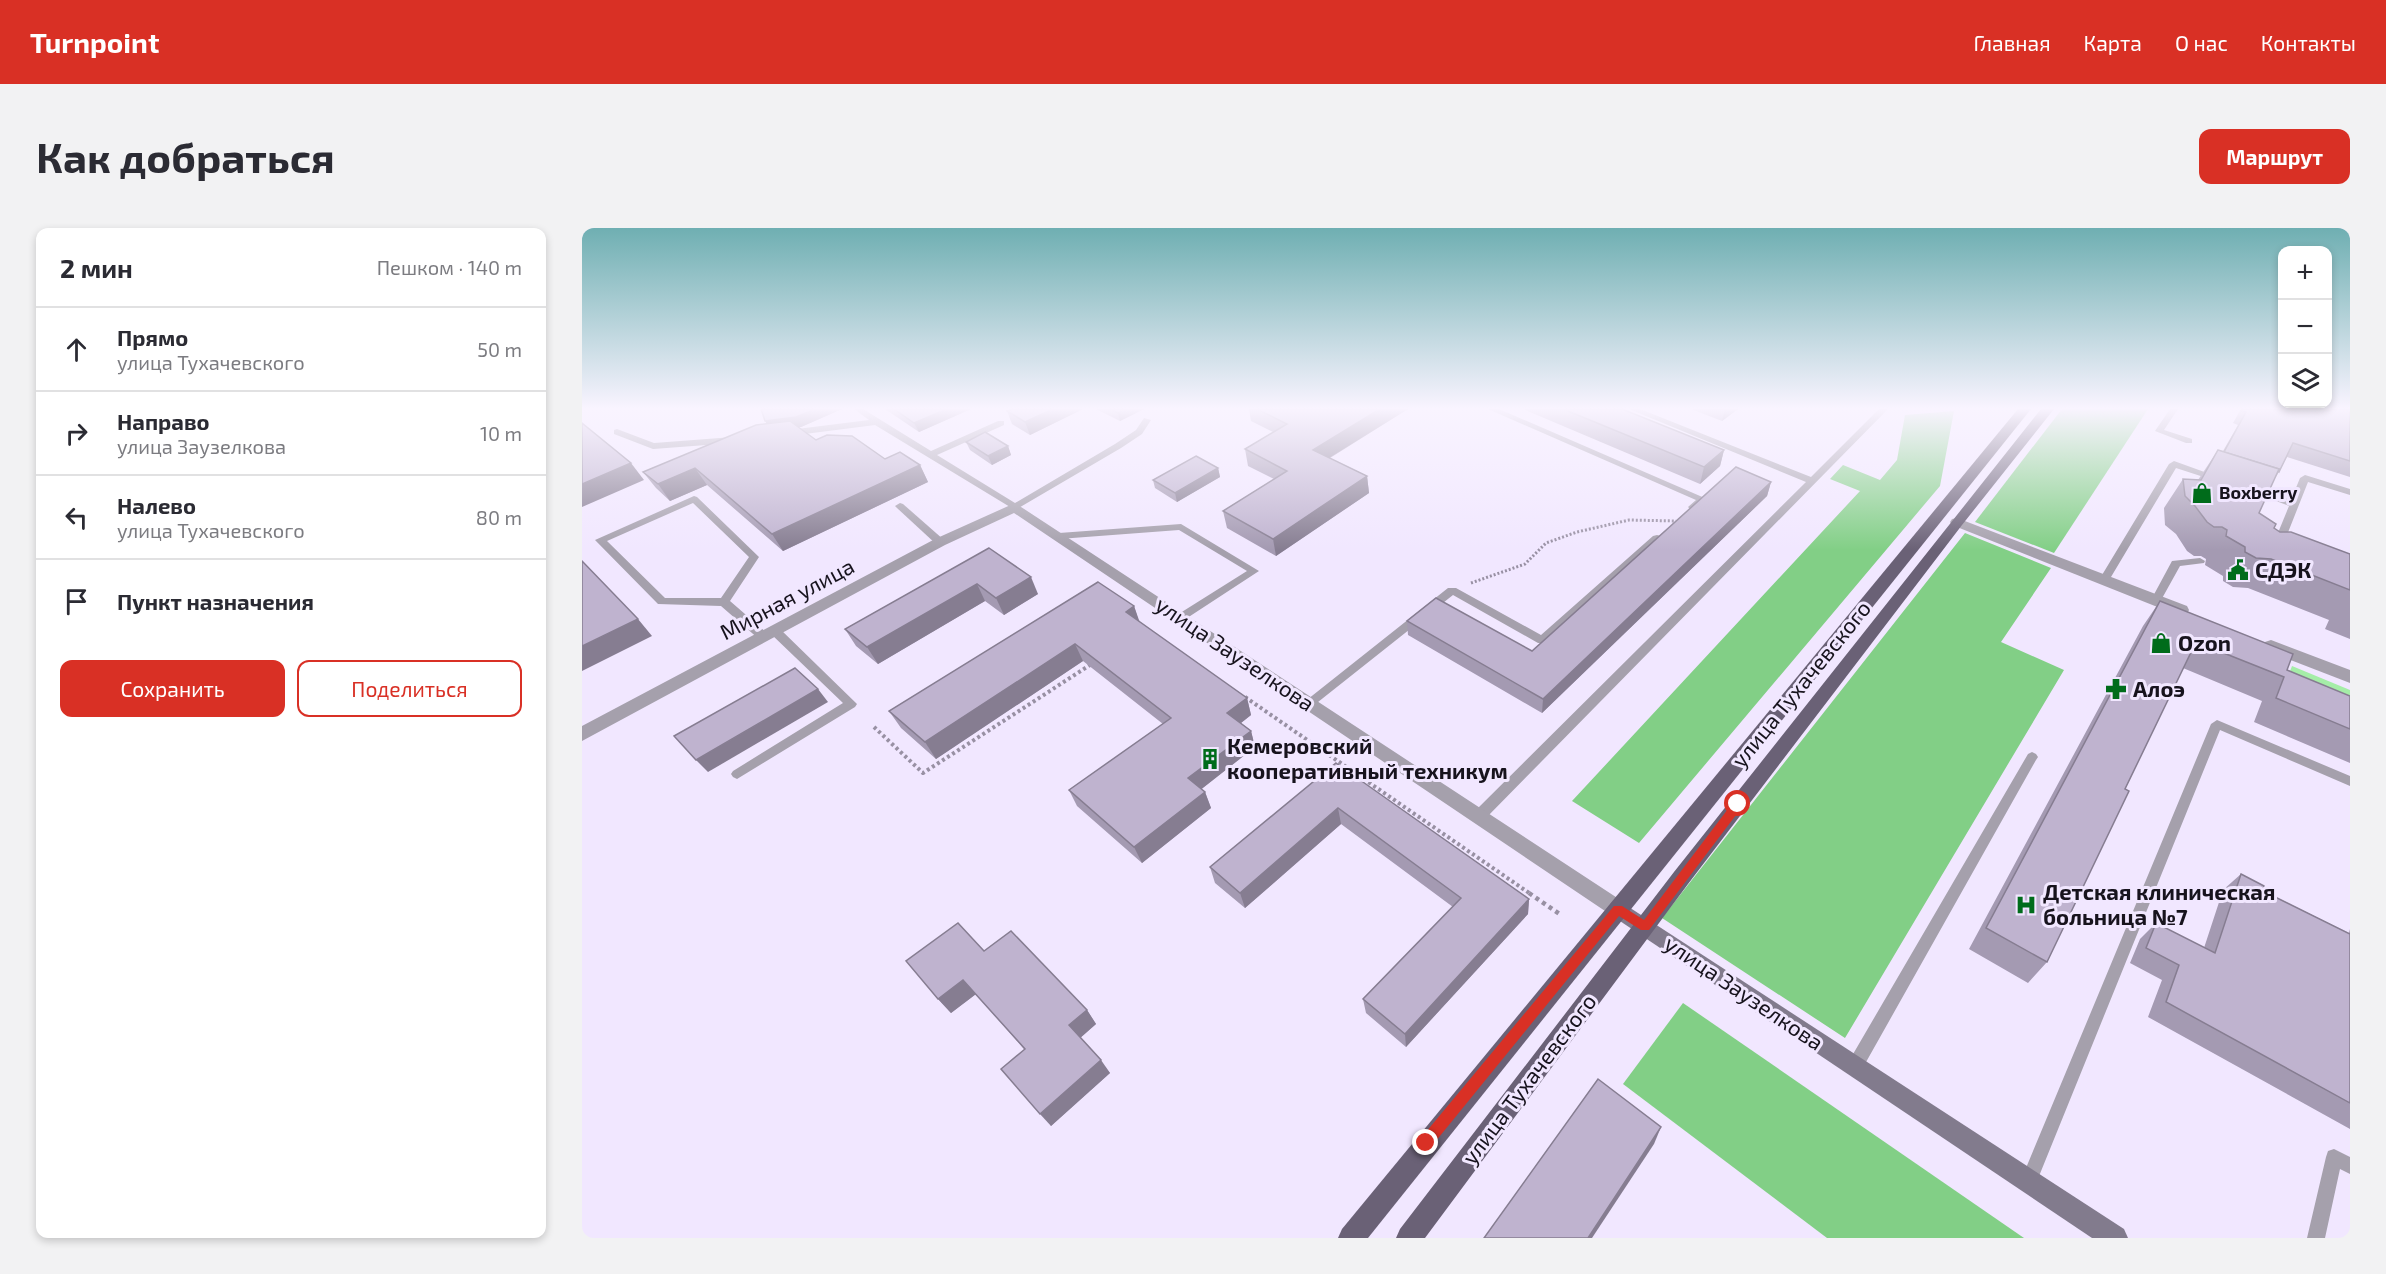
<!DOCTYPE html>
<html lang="ru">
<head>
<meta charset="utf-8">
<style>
  :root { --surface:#fff; --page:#f2f2f3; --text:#2b2b33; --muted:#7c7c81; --line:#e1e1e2; --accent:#d93025 }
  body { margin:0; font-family:"Exo 2",sans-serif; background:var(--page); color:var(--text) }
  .controls { position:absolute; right:18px; top:18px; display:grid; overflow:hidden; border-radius:12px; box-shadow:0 3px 9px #0003 }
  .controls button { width:54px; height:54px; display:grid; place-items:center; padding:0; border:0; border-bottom:2px solid var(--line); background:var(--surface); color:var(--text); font:30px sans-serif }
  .stop { position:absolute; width:18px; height:18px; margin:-14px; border:4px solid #d93025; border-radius:50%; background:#fff }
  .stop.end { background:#d93025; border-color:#fff; box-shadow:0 2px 6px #0008 }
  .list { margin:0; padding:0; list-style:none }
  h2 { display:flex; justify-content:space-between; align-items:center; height:78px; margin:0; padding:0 24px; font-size:26px }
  h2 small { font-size:20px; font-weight:400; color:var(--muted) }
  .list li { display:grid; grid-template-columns:39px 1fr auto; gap:18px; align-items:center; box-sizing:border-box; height:84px; padding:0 24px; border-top:2px solid var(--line) }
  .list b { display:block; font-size:22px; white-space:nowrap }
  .list p { margin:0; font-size:20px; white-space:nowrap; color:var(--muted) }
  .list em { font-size:20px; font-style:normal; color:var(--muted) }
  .actions { display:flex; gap:12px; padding:18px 24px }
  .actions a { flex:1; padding:14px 0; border:2px solid var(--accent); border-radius:12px; text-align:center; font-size:21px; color:var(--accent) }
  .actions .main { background:var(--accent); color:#fff }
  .icon { flex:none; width:33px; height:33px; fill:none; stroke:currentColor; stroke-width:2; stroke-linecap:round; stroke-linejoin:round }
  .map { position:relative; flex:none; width:1768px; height:1010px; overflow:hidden; border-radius:12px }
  header { display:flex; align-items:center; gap:36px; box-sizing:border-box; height:84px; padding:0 30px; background:var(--accent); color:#fff }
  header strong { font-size:28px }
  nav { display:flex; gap:33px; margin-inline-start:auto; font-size:21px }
  .intro { display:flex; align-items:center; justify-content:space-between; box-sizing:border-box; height:144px; padding:0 36px }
  h1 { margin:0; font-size:42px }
  .button { padding:15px 27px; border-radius:12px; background:var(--accent); color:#fff; font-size:21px; font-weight:700 }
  main { display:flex; gap:36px; padding:0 36px }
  aside { flex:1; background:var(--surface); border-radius:12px; box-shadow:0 3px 9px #0003 }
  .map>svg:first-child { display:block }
  .green { fill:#a5eda8 }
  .forest { fill:#82cf86 }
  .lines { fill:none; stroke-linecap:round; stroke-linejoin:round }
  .path-far2 { stroke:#9890a3; stroke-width:3; stroke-dasharray:2 2; stroke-linecap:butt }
  .path-far1 { stroke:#9890a3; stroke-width:4; stroke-dasharray:3 3; stroke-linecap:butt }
  .path { stroke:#9890a3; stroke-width:4.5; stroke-dasharray:4 4; stroke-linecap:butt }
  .lane { fill:#a5a0ac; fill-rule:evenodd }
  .street { fill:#a5a0ac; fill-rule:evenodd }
  .secondary { fill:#827b8d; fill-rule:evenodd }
  .primary { fill:#6a6176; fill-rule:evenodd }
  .wall { fill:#a49ab2 }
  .shaded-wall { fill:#867d91 }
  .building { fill:#bfb3cf; stroke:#867d91; stroke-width:1.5 }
  .route { fill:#d93025 }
  .labels { text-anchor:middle; stroke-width:6; stroke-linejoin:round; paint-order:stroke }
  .far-poi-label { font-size:18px; font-weight:bold; fill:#17131d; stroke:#f1e7ff; text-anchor:start }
  .poi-label { font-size:22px; font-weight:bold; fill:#17131d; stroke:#f1e7ff; text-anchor:start }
  .street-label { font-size:22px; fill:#17131d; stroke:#f1e7ff }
</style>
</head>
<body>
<header>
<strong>Turnpoint</strong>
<nav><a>Главная</a><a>Карта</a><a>О нас</a><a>Контакты</a></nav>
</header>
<div class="intro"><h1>Как добраться</h1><a class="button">Маршрут</a></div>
<main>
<aside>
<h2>2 мин<small>Пешком · 140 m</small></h2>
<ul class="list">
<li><svg class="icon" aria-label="ahead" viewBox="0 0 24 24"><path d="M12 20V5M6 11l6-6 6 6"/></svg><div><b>Прямо</b><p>улица Тухачевского</p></div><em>50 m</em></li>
<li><svg class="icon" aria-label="right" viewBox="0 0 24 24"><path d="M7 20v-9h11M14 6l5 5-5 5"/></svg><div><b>Направо</b><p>улица Заузелкова</p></div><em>10 m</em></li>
<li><svg class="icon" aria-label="left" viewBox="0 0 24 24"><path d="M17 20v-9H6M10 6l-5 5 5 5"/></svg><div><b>Налево</b><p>улица Тухачевского</p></div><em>80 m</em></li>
<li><svg class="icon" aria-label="arrive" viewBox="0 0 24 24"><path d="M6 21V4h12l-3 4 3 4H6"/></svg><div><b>Пункт назначения</b></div></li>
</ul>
<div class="actions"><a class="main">Сохранить</a><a>Поделиться</a></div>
</aside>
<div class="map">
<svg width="1768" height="1010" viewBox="0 0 1768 1010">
  <rect width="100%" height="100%" fill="#f1e7ff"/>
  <polygon class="green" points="1710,438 1768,462 1768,497 1699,468"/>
  <g class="forest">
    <polygon points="1480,181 1566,181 1472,325 1393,294"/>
    <polygon points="1372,183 1358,258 1057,615 990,573 1278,263 1248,251 1261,237 1298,252 1315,232 1323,187"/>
    <polygon points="1383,305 1469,340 1419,414 1482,442 1263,810 1080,690"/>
    <polygon points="1101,775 1442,1010 1245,1010 1041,856"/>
  </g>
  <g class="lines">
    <polyline class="path-far2" points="889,355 943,336 964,315 995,304 1047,292 1094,293"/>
    <g class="path-far1">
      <polyline points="663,469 950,667"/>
      <polyline points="292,499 341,545 508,437"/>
    </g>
    <polyline class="path" points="947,665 979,687"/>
    <g class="lane">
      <polygon points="272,181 281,181 349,223 416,193 422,193 422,197 355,227 433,275 533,216 554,202 562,190 569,192 560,206 539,220 433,282 293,197 207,208 203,205 207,202 287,192"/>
      <polygon points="906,181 917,181 1125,271 1114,281 1108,281 1106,279 1114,272"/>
      <polygon points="1047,181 1058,181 1229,249 1297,181 1306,181 902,592 897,593 892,592 891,588 892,584 1224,254"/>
      <polygon points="1588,181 1596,181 1582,202 1610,211 1610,215 1604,215 1573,203"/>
      <polygon points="35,201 72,215 151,209 155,212 151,215 71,221 32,206 32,202"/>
      <polygon points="1592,233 1639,250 1634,253 1594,240 1526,354 1518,354 1517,352 1587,236"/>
      <polygon points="1723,247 1768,261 1768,267 1726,254 1701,317 1700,319 1692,319 1691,317 1707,278 1665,262 1670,259 1709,272 1718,250"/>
      <path d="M112,268L115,269L177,329L148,373L186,406L187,409L186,412H178L139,378L76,376L13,312ZM111,275L167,329L139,370H83L25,313Z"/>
      <polygon points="318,275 321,276 362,312 362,316 354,316 315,280 313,278"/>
      <polygon points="599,296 677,343 599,394 594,390 595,387 665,343 597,302 477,311 472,308 477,305"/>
      <polygon points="1075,307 1079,308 1079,312 964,415 956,415 871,367 731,478 723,478 721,475 866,360 874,360 959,407 1071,308"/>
      <polygon points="1618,330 1623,333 1622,335 1598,338 1578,374 1570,374 1569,372 1590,333"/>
      <polygon points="193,399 197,400 275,476 273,479 155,551 151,549 149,546 151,543 261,475 189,406 188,403 189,400"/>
      <polygon points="1635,492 1768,548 1768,558 1638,502 1453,958 1447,960 1441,958 1439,952 1629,496"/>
      <polygon points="1450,524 1454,526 1456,529 1454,532 1279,843 1273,846 1267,843 1265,838 1267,833 1446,526"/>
      <polygon points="1752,921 1768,929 1768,946 1758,941 1743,1010 1725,1010 1744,929 1746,923"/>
    </g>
    <g class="street">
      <polygon points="433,275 1043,675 1046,681 1043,687 1036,690 1029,687 432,285 363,317 0,513 0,498 353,311"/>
      <polygon points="1375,290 1605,378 1607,382 1605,386 1593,386 1370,297 1368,294 1370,291"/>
      <polygon points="1689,412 1768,442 1768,455 1683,422 1681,418 1683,414"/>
    </g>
    <polygon class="secondary" points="1036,672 1542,1001 1546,1010 1510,1010 1029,687 1026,681 1029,675"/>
    <g class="primary">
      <polygon points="1436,181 1449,181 786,1010 756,1010 760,1001"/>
      <polygon points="1459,181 1472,181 1380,297 1106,656 843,1010 814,1010 818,1001 1092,644"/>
    </g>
  </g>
  <g class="wall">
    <polygon points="179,181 260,181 219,199 216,199 234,212 303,231 338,237 346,254 201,323 125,257 88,273 74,260 61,244 185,196"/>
    <polygon points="303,181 389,181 337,204"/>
    <polygon points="431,181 501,181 448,207 430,196 425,183"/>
    <polygon points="514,181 562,181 538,193"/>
    <polygon points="667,181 826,181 748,230 785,248 787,265 694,328 645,300 641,283 692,251 666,238 663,221 691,204 669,193"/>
    <polygon points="941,181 1040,181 1142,222 1138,238 1118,256"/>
    <polygon points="1109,181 1156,181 1140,193"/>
    <polygon points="1659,181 1740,181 1744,182 1744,181 1768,181 1768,249 1705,229 1697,244 1693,250 1677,285 1692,300 1698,304 1768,326 1768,411 1743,401 1747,392 1666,360 1651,359 1641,353 1641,348 1623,337 1624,331 1619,328 1612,328 1605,323 1594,306 1583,297 1582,280 1601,251 1616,252 1636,222 1641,223 1656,197 1651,195"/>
    <polygon points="384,214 426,218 429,227 410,237 388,222"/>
    <polygon points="636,240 638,249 595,274 573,260 571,252"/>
    <polygon points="1189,254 1185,268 960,485 826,407 825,393 950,423"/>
    <polygon points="407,320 456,366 422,387 403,373 296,436 274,418 263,401"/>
    <polygon points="1578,373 1705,442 1768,468 1768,535 1672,494 1680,473 1601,440 1543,561 1465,734 1446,755 1387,721 1561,398"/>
    <polygon points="552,378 557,394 665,470 669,487 659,495 669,503 673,519 619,561 623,564 629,580 560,635 495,578 487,562 581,496 501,433 354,531 319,500 307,483"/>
    <polygon points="754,535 947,671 946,686 824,819 784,785 781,771 871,679 759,596 663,680 633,655 628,639"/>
    <polygon points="1659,646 1681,663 1767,705 1768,701 1768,901 1566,789 1580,752 1548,735 1558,711 1574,695 1622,720 1641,662"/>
    <polygon points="402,723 505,782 514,796 498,810 528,845 469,898 442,821 394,766 369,785 356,771"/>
  </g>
  <g class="shaded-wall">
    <polygon points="234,181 260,181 219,199 189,202 183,193"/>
    <polygon points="365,181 389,181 337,204 332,195"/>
    <polygon points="471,181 501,181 448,207 443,194"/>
    <polygon points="543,181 562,181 538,193 536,185"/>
    <polygon points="798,181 826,181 734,238 731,222"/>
    <polygon points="1143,181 1156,181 1140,193"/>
    <polygon points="426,218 429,227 410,237 406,228"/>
    <polygon points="1142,222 1138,238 1118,256 1122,239"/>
    <polygon points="49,235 62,252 0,279 0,256"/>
    <polygon points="338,237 346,254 201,323 190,306"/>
    <polygon points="113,240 125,257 88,273 76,256"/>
    <polygon points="636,240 638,249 595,274 593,265"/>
    <polygon points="785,248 787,265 694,328 691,311"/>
    <polygon points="1189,254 1185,268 960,485 961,471"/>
    <polygon points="449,349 456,366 422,387 414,370"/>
    <polygon points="395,356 403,373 296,436 285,419"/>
    <polygon points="552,378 558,395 544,384"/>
    <polygon points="56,391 70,408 0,443 0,418"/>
    <polygon points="493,416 501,433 354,531 343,514"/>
    <polygon points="236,461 246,474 126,544 114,532"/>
    <polygon points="665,470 669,487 650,502 645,485"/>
    <polygon points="669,503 673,519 612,567 606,550"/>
    <polygon points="623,564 629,580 560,635 552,619"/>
    <polygon points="756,580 759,596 663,680 658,665"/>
    <polygon points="947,671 946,686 824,819 823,806"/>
    <polygon points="381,752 394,766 369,785 356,771"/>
    <polygon points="505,782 514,796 497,811 487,797"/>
    <polygon points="519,832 528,845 469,898 458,886"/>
    <polygon points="1079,899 1072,916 1010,1010 1006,1010"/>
  </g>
  <g class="building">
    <polygon points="179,181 234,181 214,189 183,193"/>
    <polygon points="312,181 365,181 332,195"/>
    <polygon points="431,181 471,181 443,194 425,183"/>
    <polygon points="528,181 543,181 536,185"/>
    <polygon points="675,181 798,181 731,222 785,248 691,311 641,283 705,243 663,221 705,196"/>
    <polygon points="981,181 1040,181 1142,222 1122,239"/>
    <polygon points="1660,181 1740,181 1747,183 1748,181 1768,181 1768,233 1711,215 1697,244 1696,243 1697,241 1642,224 1664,184 1659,183"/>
    <polygon points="208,193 234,212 245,207 270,208 303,231 318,224 338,237 190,306 113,240 76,256 61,244 174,197"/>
    <polygon points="0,195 49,235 0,256"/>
    <polygon points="403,204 426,218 406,228 384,214"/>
    <polygon points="1636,222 1697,241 1677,285 1694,296 1692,300 1698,304 1709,304 1768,326 1768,362 1689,331 1674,330 1663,324 1663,319 1644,308 1645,302 1640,299 1632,299 1625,294 1613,278 1603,268 1601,251 1619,252"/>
    <polygon points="614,228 636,240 593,265 571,252"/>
    <polygon points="1154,239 1189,254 961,471 825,393 854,370 950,423"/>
    <polygon points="407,320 449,349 414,370 395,356 285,419 263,401"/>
    <polygon points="0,333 56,391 0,418"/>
    <polygon points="516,354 552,378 544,384 665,470 645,485 669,503 606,550 623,564 552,619 487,562 589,490 493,416 343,514 307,483"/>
    <polygon points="1578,373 1711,426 1705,442 1768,468 1768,501 1694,470 1702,449 1614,414 1543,561 1547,563 1465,734 1404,700"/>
    <polygon points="213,440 236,461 114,532 92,508"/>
    <polygon points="754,535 947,671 823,806 781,771 879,670 756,580 658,665 628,639"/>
    <polygon points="1659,646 1682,658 1681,663 1768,706 1768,875 1584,774 1597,737 1564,720 1574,695 1633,725"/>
    <polygon points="376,695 402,723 429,703 505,782 487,797 519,832 458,886 419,841 443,821 381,752 356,771 324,733"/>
    <polygon points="1016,851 1079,899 1006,1010 902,1010"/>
  </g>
  <linearGradient id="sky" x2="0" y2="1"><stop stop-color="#6fafb2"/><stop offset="0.56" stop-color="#f9f4ff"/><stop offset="1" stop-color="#f9f4ff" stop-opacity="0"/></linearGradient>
  <rect width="1768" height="322" fill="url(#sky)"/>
  <polygon class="route" points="1156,572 1161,576 1160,579 1067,702 1059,702 1037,688 849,919 844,921 839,919 838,915 839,910 1032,678 1040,678 1062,692 1152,573"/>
  <defs>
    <symbol id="shop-bare" viewBox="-9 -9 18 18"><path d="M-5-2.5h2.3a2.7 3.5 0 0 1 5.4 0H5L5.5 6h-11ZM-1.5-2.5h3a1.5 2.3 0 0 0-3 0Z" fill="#006c1b" stroke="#f1e7ff" stroke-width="2.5" paint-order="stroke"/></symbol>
    <symbol id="civic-bare" viewBox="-9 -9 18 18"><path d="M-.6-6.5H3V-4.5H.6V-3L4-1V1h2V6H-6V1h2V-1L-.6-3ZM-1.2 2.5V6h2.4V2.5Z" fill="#006c1b" stroke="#f1e7ff" stroke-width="2.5" paint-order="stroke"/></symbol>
    <symbol id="pharmacy-bare" viewBox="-9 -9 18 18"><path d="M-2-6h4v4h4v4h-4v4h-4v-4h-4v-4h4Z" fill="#006c1b" stroke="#f1e7ff" stroke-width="2.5" paint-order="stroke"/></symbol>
    <symbol id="building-bare" viewBox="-9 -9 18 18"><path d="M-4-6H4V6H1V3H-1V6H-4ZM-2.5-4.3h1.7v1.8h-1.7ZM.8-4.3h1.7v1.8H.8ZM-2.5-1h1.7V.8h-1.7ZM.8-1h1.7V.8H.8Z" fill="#006c1b" stroke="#f1e7ff" stroke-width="2.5" paint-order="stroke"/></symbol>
    <symbol id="hospital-bare" viewBox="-9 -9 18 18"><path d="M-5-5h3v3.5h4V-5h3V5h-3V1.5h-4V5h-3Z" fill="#006c1b" stroke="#f1e7ff" stroke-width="2.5" paint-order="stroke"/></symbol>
  </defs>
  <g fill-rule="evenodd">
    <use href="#shop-bare" x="1605" y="250" width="30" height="30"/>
    <use href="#civic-bare" x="1641" y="327" width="30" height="30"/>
    <use href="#shop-bare" x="1564" y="400" width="30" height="30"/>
    <use href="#pharmacy-bare" x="1519" y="446" width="30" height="30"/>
    <use href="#building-bare" x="613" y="516" width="30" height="30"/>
    <use href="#hospital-bare" x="1429" y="662" width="30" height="30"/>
  </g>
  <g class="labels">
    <g class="far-poi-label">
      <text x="1637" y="271">Boxberry</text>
    </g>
    <g class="poi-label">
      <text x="1673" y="350">СДЭК</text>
      <text x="1596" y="423">Ozon</text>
      <text x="1551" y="469">Алоэ</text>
      <text x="645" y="526">Кемеровский<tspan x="645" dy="25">кооперативный техникум</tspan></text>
      <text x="1461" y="672">Детская клиническая<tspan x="1461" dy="25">больница №7</tspan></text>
    </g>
    <g class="street-label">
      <text transform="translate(205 371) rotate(-28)" y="8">Мирная улица</text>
      <text transform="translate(653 426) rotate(34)" y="8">улица Заузелкова</text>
      <text transform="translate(1219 456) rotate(-51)" y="8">улица Тухачевского</text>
      <text transform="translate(1162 765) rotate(34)" y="8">улица Заузелкова</text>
      <text transform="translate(947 851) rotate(-53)" y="8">улица Тухачевского</text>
    </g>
  </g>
</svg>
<div class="controls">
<button>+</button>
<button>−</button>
<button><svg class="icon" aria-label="layers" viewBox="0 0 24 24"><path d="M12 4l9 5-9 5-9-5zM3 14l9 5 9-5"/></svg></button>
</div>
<div class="stop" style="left:1156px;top:576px"></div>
<div class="stop end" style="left:844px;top:915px"></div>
</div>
</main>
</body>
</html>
